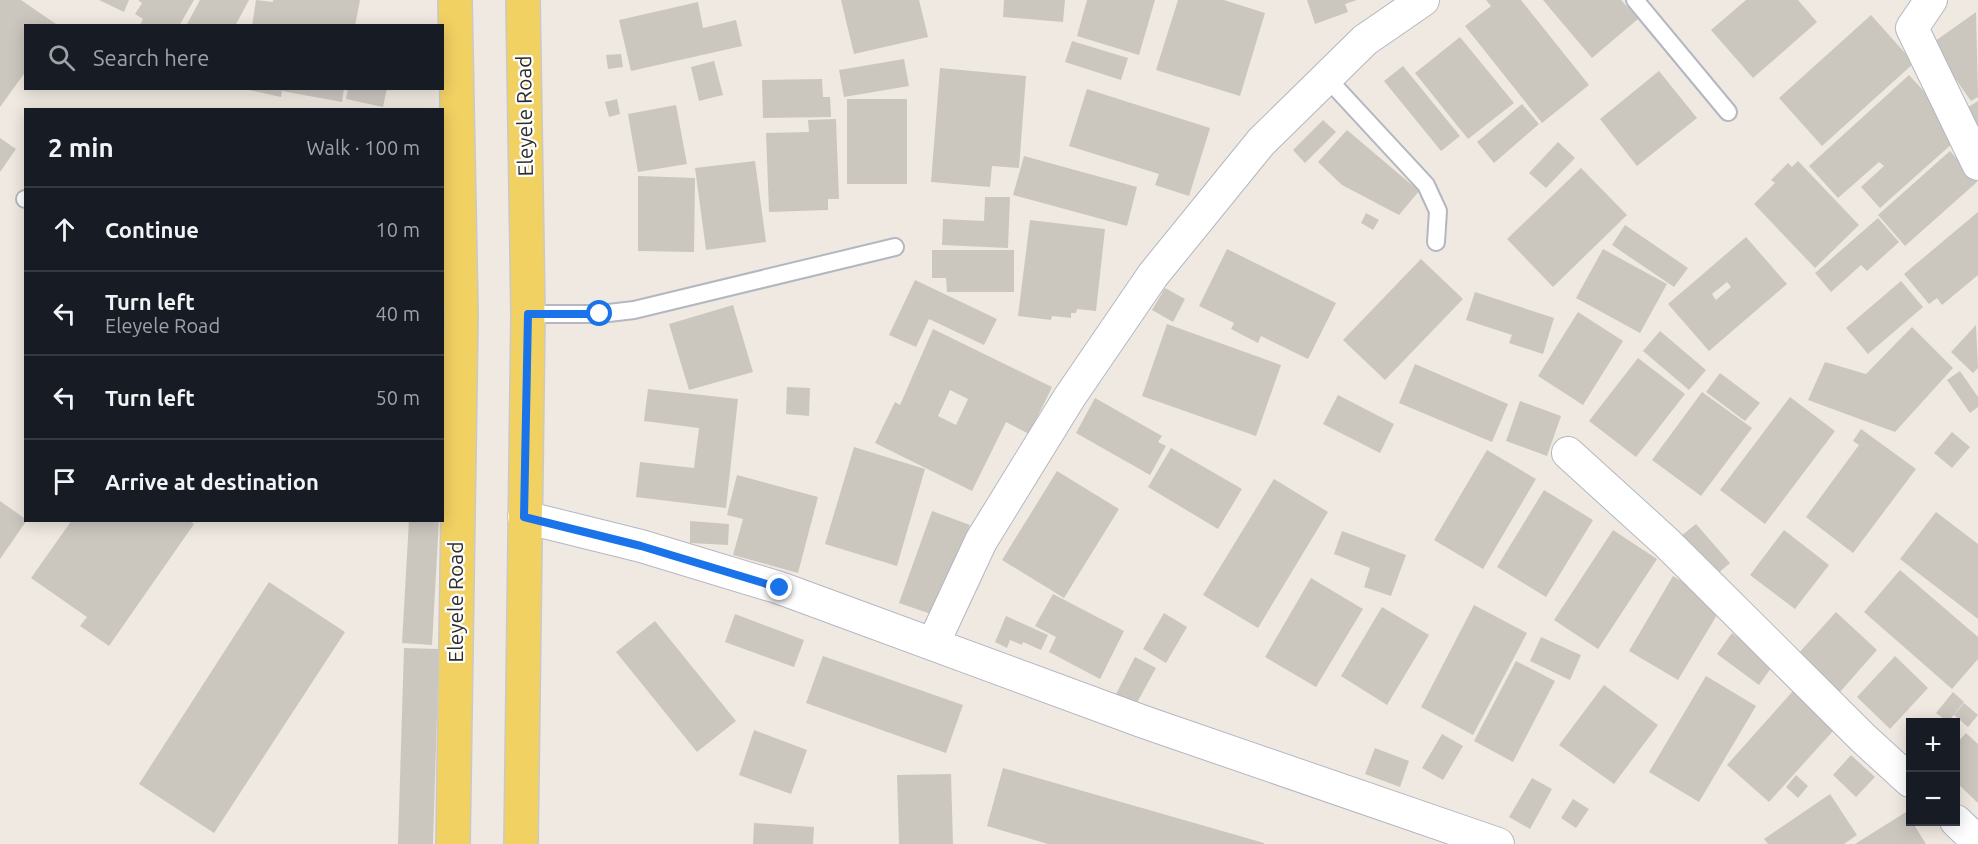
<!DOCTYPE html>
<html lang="en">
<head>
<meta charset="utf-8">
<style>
  :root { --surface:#171b24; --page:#242831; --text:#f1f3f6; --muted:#9ea1a6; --line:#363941 }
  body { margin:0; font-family:Ubuntu,sans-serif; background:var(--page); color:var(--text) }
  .controls { position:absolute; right:18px; bottom:18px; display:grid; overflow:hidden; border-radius:0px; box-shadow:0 3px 15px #0003 }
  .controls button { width:54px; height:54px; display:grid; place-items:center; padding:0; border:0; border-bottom:2px solid var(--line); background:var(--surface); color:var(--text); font:30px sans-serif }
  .stop { position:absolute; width:18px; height:18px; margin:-14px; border:4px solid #1a73e8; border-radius:50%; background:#fff }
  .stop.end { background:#1a73e8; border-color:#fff; box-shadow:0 2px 6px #0008 }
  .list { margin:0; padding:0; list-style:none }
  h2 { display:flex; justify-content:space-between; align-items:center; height:78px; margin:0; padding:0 24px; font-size:26px }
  h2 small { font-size:20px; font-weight:400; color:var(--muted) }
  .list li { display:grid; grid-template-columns:39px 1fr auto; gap:18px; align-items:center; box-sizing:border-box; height:84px; padding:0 24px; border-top:2px solid var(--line) }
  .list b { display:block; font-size:22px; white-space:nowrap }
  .list p { margin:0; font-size:20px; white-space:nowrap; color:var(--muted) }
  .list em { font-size:20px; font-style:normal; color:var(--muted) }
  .icon { flex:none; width:33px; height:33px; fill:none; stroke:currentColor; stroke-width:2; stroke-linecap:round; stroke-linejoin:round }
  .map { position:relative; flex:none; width:1978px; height:844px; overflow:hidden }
  .search { position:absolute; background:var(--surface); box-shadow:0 3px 15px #0003; left:24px; top:24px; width:420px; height:66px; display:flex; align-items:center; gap:15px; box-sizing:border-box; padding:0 21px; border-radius:0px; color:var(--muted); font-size:22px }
  .panel { position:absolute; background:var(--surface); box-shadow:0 3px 15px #0003; left:24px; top:108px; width:420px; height:414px; border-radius:0px }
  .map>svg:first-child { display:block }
  .building { fill:#cbc7bf; fill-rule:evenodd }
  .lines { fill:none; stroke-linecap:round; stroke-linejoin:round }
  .lane-casing { stroke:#b4b7c1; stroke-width:20 }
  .street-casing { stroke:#b4b7c1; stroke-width:34 }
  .primary-casing { stroke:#c9c9c9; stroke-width:36 }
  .lane { stroke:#fff; stroke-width:16 }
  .street { stroke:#fff; stroke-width:32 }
  .primary { stroke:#f2d163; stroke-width:33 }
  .route { stroke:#1a73e8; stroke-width:8 }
  .labels { text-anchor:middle; stroke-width:4.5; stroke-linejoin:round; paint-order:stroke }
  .street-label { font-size:21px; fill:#2e2e2e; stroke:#fff }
</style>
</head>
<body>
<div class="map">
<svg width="1978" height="844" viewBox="0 0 1978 844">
  <rect width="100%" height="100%" fill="#efe9e1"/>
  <g class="building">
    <polygon points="0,0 21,0 59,26 26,26 26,71 0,107"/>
    <polygon points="99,0 129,0 124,12"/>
    <polygon points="138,0 194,0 179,26 140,25 143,19 135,14 142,3"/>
    <polygon points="200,0 249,0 235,26 186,26"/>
    <polygon points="256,0 273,2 273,0 360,0 355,26 252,26"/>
    <polygon points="841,0 919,0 928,37 854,54"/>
    <polygon points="1004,0 1065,0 1063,22 1003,17"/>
    <polygon points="1087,0 1155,0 1139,55 1077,36"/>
    <polygon points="1178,0 1224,0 1265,13 1240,96 1156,70"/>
    <polygon points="1307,0 1357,0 1345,4 1348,12 1315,24"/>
    <polygon points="1486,0 1521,0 1589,85 1542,123 1465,26 1491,6"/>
    <polygon points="1543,0 1621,0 1638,19 1592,58"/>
    <polygon points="1746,0 1798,0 1817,22 1753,78 1711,30"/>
    <polygon points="698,2 703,28 736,20 742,46 631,71 619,20"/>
    <polygon points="1976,12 1978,97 1971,101 1931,44"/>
    <polygon points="1871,15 1914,63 1822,146 1779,98"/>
    <polygon points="1460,37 1514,103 1468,139 1415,73"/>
    <polygon points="1072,41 1128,58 1121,80 1065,62"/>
    <polygon points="621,54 623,67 608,69 606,55"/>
    <polygon points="904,59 909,86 844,97 839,70"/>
    <polygon points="714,61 723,95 699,101 691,67"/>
    <polygon points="1403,66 1460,136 1441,151 1384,81"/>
    <polygon points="940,68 1026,76 1019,168 992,166 990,187 931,182"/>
    <polygon points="1659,71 1697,118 1637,166 1600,119"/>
    <polygon points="1909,75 1963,134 1880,208 1861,187 1884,166 1879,162 1838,198 1809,166"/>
    <polygon points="822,79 823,97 830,97 831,117 763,118 762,80"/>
    <polygon points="241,88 344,88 342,102 282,91 281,97"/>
    <polygon points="348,88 387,88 383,107 346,99"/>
    <polygon points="1087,89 1210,128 1189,196 1155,185 1159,174 1069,146"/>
    <polygon points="617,99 620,114 609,117 605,102"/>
    <rect x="847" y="99" width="60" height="85"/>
    <polygon points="1978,101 1978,129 1965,109"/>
    <polygon points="1522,104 1539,124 1494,163 1477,142"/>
    <polygon points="676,105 687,164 638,172 628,114"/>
    <polygon points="836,119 839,199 828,199 828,210 769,212 766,133 809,132 808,120"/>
    <polygon points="1323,120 1336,132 1305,163 1293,150"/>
    <polygon points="1347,130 1419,191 1399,215 1342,185 1318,162"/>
    <polygon points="0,138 16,149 0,172"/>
    <polygon points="1558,142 1575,158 1546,188 1529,173"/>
    <polygon points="1950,151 1977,182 1905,246 1878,215"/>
    <polygon points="1024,156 1137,187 1127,226 1013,195"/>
    <polygon points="755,161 766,242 706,250 695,168"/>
    <polygon points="1798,161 1859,225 1815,268 1754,204 1775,183 1771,180 1788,163 1792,167"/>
    <polygon points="1581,168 1627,215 1553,287 1507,239"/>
    <polygon points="638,176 695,178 694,252 638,251"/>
    <polygon points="985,197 1010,197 1008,248 942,245 943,219 984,221"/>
    <polygon points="1978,212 1978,275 1942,305 1937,298 1929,304 1904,274"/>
    <polygon points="1366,213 1379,220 1373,230 1361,223"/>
    <polygon points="1878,218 1899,242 1867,271 1861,265 1831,292 1815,273"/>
    <polygon points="1030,220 1105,229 1096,311 1077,309 1076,313 1071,313 1071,318 1052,316 1051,320 1018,316"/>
    <polygon points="1625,225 1688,268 1674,287 1612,245"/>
    <path d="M1746,237L1787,284L1709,351L1668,304ZM1727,282L1731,287L1716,300L1712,294Z"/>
    <polygon points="1227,249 1336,303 1308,359 1261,336 1258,343 1231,329 1234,323 1199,306"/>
    <polygon points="1603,249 1667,284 1640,333 1576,298"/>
    <polygon points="932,250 1014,250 1014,292 947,292 946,278 932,278"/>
    <polygon points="1421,259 1463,299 1385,380 1343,340"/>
    <polygon points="915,280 997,319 984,345 929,319 916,347 889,335"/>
    <polygon points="1901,281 1923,307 1868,354 1846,328"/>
    <polygon points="1165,288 1185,299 1173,322 1152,310"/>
    <polygon points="1475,292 1554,318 1543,354 1509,343 1512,335 1466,320"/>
    <polygon points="733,305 753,372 689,390 669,324"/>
    <polygon points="1578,312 1623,341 1583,405 1538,376"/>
    <polygon points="1167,324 1281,365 1256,436 1142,396"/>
    <polygon points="1976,325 1978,368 1973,373 1951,352"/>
    <polygon points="1912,327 1953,368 1895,432 1808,400 1825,362 1866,374"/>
    <path d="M933,329L1052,387L1029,434L1006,422L972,491L875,443L895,402L900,405ZM950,390L968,399L956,425L938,416Z"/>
    <polygon points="1660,331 1706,370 1689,390 1643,351"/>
    <polygon points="1638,358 1685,394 1636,457 1589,421"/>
    <polygon points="1415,364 1508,404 1492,442 1399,403"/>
    <polygon points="1960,371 1978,397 1978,407 1970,413 1947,380"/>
    <polygon points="1720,373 1760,403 1745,421 1706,392"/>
    <polygon points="787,387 810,388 809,416 786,414"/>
    <polygon points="648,389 738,399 726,508 636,497 640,462 694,468 699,428 644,421"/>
    <polygon points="1702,392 1752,428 1701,496 1652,460"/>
    <polygon points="1338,395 1394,424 1380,453 1323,424"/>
    <polygon points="1790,397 1835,431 1765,524 1720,490"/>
    <polygon points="1095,398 1162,436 1158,442 1166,446 1150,475 1076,433"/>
    <polygon points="1520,401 1561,416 1547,456 1506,441"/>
    <polygon points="1861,429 1916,469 1853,553 1806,517 1859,445 1853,441"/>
    <polygon points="1952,432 1970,447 1952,468 1934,453"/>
    <polygon points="854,447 925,469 897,566 825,544"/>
    <polygon points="1171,448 1242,489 1218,529 1148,487"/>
    <polygon points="1487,450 1536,479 1483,569 1434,540"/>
    <polygon points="1057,471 1119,509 1064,598 1002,560"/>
    <polygon points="737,475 818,497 798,573 733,555 743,519 727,515"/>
    <polygon points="1274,479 1328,512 1258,628 1203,595"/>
    <polygon points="1544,490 1593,520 1546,597 1497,567"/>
    <polygon points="0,501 27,520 0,559"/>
    <polygon points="932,511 970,525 937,616 899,603"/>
    <polygon points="1936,512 1978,544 1978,619 1900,559"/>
    <polygon points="72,520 189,520 194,524 109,646 80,626 87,617 31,578"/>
    <polygon points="409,520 439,520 432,645 402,643"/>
    <polygon points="690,521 729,524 728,545 690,543"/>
    <polygon points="1696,524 1730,563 1716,575 1681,536"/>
    <polygon points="1613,530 1657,559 1598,649 1554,620"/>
    <polygon points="1784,530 1829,565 1795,609 1750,575"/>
    <polygon points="1342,531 1406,555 1391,596 1364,587 1370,568 1334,554"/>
    <polygon points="1900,570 1978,637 1978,659 1952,689 1864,612"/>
    <polygon points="1673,576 1723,605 1678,680 1629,651"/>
    <polygon points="1311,578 1363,609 1316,687 1265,657"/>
    <polygon points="269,582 345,632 214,833 139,784"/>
    <polygon points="1053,594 1124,631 1100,679 1049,652 1056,637 1035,626"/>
    <polygon points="1474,605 1527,633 1473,735 1421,707"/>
    <polygon points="1382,607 1429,635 1387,705 1341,676"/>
    <polygon points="1836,612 1877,650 1839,693 1797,655"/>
    <polygon points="1164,613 1187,627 1166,663 1143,649"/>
    <polygon points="735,614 804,640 794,667 725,642"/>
    <polygon points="1006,616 1048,635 1041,650 1023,642 1022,645 1010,640 1007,648 995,642"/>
    <polygon points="655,621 736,721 697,752 616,652"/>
    <polygon points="1732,633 1774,664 1759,685 1717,654"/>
    <polygon points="1541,637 1581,655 1570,680 1530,661"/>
    <polygon points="404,648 439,649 433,844 398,844"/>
    <polygon points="823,656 963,705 946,753 806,703"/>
    <polygon points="1895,656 1928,688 1890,729 1857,697"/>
    <polygon points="1135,657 1156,668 1134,708 1114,698"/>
    <polygon points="1516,661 1555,681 1513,762 1474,741"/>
    <polygon points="1706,676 1756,706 1699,802 1649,772"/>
    <polygon points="1800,683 1842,721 1769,802 1727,765"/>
    <polygon points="1604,685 1658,725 1614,784 1559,745"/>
    <polygon points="1953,692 1964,702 1948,722 1936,713"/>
    <polygon points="1964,703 1978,715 1968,727 1954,715"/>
    <polygon points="754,730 807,750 791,794 739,775"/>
    <polygon points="1966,733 1978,744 1978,803 1956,782 1956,744"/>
    <polygon points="1442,734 1463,746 1443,780 1422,768"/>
    <polygon points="1375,748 1409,761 1400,787 1365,774"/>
    <polygon points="1851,755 1875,777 1856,797 1833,775"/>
    <polygon points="1003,768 1264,843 1264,844 1048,844 987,826"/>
    <polygon points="951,774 953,844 899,844 897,775"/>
    <polygon points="1796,775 1808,786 1798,798 1786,787"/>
    <polygon points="1532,778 1552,789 1530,829 1509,817"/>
    <polygon points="1830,794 1857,835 1844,844 1768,844 1764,839"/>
    <polygon points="1573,799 1589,809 1576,828 1561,818"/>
    <polygon points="1906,812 1926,844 1855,844"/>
    <polygon points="754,823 814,827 813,844 753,844"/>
  </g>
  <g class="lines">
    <defs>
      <g id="lane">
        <polyline points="1635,0 1728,112"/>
        <polyline points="1326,77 1426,185 1438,211 1436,242"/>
        <polyline points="25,199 26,199"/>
        <polyline points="528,314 600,314 634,310 895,247"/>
      </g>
      <g id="street">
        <polyline points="1931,0 1912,28 1978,164"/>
        <polyline points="1568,453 1667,543 1863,738 1910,781"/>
        <polyline points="524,517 641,546 780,588 1144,722 1498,844"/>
        <polyline points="933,644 981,541 1069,398 1153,275 1261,142 1365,40 1423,0"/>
        <polyline points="1956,821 1978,842"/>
      </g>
      <g id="primary">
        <polyline points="453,844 461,315 455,0"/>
        <polyline points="521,844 528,314 523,0"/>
      </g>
    </defs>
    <use href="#lane" class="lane-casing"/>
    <use href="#street" class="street-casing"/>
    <use href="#primary" class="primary-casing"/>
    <use href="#lane" class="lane"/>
    <use href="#street" class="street"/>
    <use href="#primary" class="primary"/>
  </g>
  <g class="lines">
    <polyline class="route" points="600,314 528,314 524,517 641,546 780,588"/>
  </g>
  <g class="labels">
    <g class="street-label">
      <text transform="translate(525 116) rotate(-91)" y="7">Eleyele Road</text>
      <text transform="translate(456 602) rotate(-90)" y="7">Eleyele Road</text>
    </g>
  </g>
</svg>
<div class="controls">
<button>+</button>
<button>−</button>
</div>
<div class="stop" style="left:600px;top:314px"></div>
<div class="stop end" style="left:780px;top:588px"></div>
<div class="search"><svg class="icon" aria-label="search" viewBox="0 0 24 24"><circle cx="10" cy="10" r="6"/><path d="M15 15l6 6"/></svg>Search here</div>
<section class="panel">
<h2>2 min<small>Walk · 100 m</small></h2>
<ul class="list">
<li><svg class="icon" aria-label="ahead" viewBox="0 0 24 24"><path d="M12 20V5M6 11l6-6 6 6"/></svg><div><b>Continue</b></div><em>10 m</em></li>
<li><svg class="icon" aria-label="left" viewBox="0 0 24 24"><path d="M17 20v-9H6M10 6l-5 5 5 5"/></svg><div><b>Turn left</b><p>Eleyele Road</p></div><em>40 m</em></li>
<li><svg class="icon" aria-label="left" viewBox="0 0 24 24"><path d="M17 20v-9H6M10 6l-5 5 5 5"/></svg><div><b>Turn left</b></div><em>50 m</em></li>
<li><svg class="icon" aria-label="arrive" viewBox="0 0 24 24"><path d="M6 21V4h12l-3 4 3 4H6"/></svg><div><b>Arrive at destination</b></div></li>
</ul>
</section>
</div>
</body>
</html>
